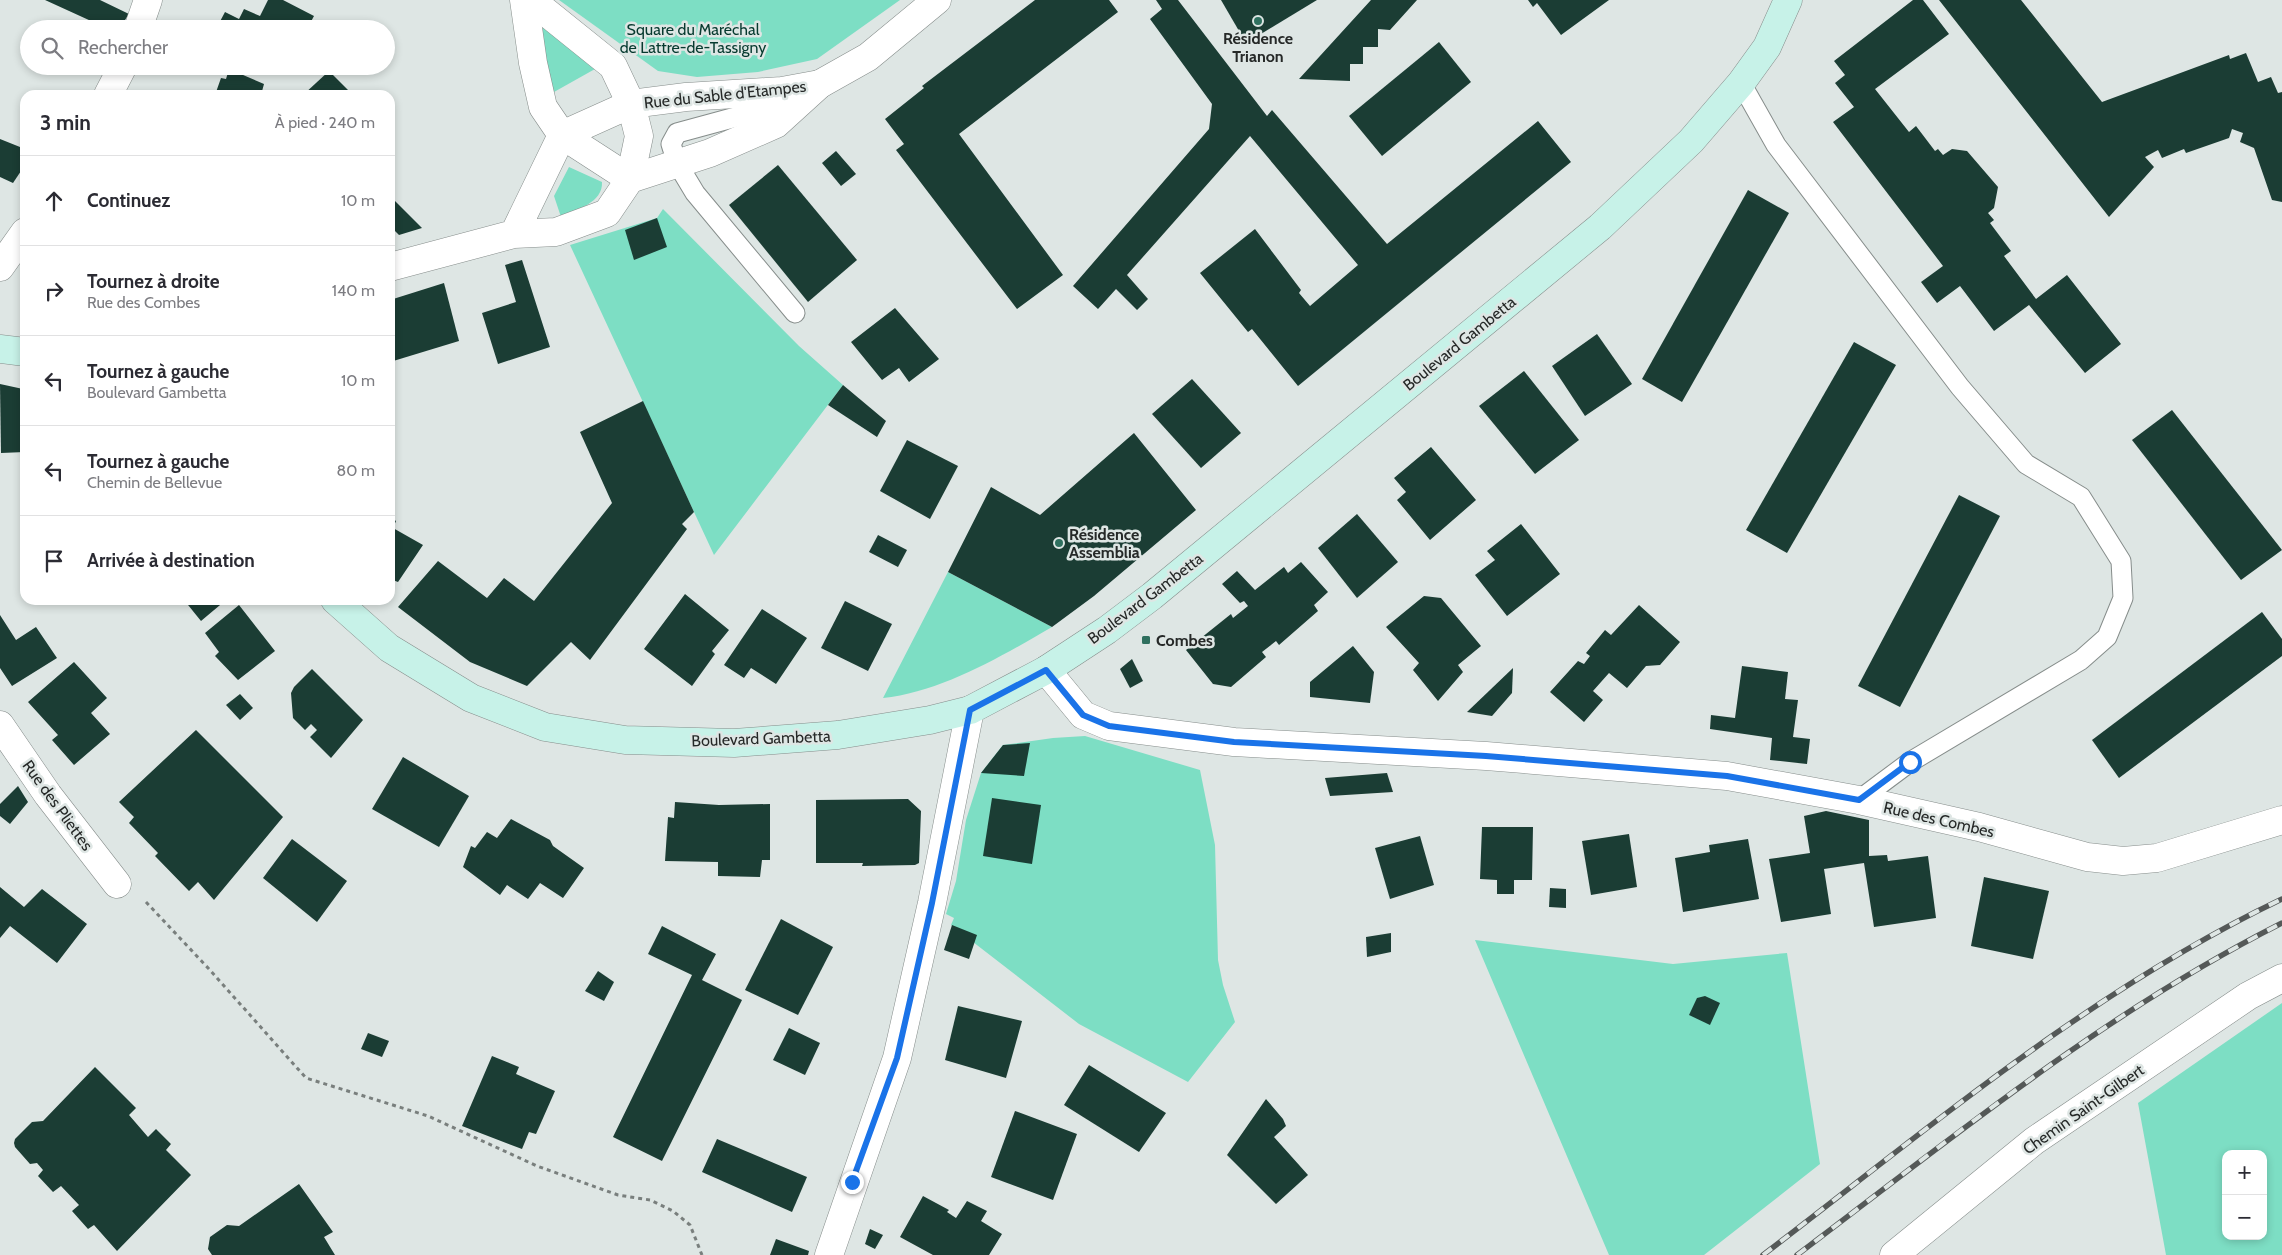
<!DOCTYPE html>
<html lang="fr">
<head>
<meta charset="utf-8">
<style>
  :root { --surface:#fff; --page:#f7f7f7; --text:#2b2b33; --muted:#7c7c81; --line:#e1e1e2 }
  body { margin:0; font-family:Cabin,sans-serif; background:var(--page); color:var(--text) }
  .controls { position:absolute; right:15px; bottom:15px; display:grid; overflow:hidden; border-radius:10px; box-shadow:0 2px 8px #0003 }
  .controls button { width:45px; height:45px; display:grid; place-items:center; padding:0; border:0; border-bottom:1px solid var(--line); background:var(--surface); color:var(--text); font:25px sans-serif }
  .stop { position:absolute; width:15px; height:15px; margin:-11px; border:4px solid #1a73e8; border-radius:50%; background:#fff }
  .stop.end { background:#1a73e8; border-color:#fff; box-shadow:0 1px 5px #0008 }
  .list { margin:0; padding:0; list-style:none }
  h2 { display:flex; justify-content:space-between; align-items:center; height:65px; margin:0; padding:0 20px; font-size:21px }
  h2 small { font-size:16px; font-weight:400; color:var(--muted) }
  .list li { display:grid; grid-template-columns:32px 1fr auto; gap:15px; align-items:center; box-sizing:border-box; height:90px; padding:0 20px; border-top:1px solid var(--line) }
  .list b { display:block; font-size:19px; white-space:nowrap }
  .list p { margin:0; font-size:16px; white-space:nowrap; color:var(--muted) }
  .list em { font-size:16px; font-style:normal; color:var(--muted) }
  .icon { flex:none; width:28px; height:28px; fill:none; stroke:currentColor; stroke-width:2; stroke-linecap:round; stroke-linejoin:round }
  .map { position:relative; flex:none; width:2282px; height:1255px; overflow:hidden }
  .search { position:absolute; background:var(--surface); box-shadow:0 2px 8px #0003; left:20px; top:20px; width:375px; height:55px; display:flex; align-items:center; gap:12px; box-sizing:border-box; padding:0 18px; border-radius:28px; color:var(--muted); font-size:19px }
  .panel { position:absolute; background:var(--surface); box-shadow:0 2px 8px #0003; left:20px; top:90px; width:375px; height:515px; border-radius:15px }
  .map>svg:first-child { display:block }
  .green { fill:#7ddec4; fill-rule:evenodd }
  .building { fill:#1b3d34 }
  .lines { fill:none; stroke-linecap:round; stroke-linejoin:round }
  .lane-casing { stroke:#868d8b; stroke-width:21 }
  .street-casing { stroke:#868d8b; stroke-width:29 }
  .secondary-casing { stroke:#868d8b; stroke-width:29 }
  .path { stroke:#797f7d; stroke-width:3; stroke-dasharray:4 4; stroke-linecap:butt }
  .lane { stroke:#fff; stroke-width:19 }
  .street { stroke:#fff; stroke-width:28 }
  .secondary { stroke:#c7f2e8; stroke-width:28 }
  .rail-casing { stroke:#555958; stroke-width:5.5 }
  .rail { stroke:#dee6e4; stroke-width:4; stroke-dasharray:11; stroke-linecap:butt }
  .route { stroke:#1a73e8; stroke-width:6 }
  .poi-dot { fill:#2f705f; stroke:#dee6e4; stroke-width:2 }
  .labels { text-anchor:middle; stroke-width:5; stroke-linejoin:round; paint-order:stroke }
  .park-label { font-size:16px; fill:#063a2f; stroke:#dee6e4 }
  .poi-label { font-size:16px; font-weight:bold; fill:#262928; stroke:#dee6e4; text-anchor:start }
  .street-label { font-size:16px; fill:#262928; stroke:#dee6e4 }
</style>
</head>
<body>
<div class="map">
<svg width="2282" height="1255" viewBox="0 0 2282 1255">
  <rect width="100%" height="100%" fill="#dee6e4"/>
  <g class="green">
    <polygon points="559,0 900,0 817,59 758,72 697,77 658,71"/>
    <polygon points="540,27 545,28 595,69 554,92 536,33"/>
    <path d="M569,167L602,182C603,203 577,209 561,217L554,196Z"/>
    <polygon points="663,209 799,346 843,385 714,555 570,245 657,218"/>
    <path d="M948,572L1052,627C1002,656 941,692 883,698Z"/>
    <polygon points="1085,736 1200,770 1215,845 1218,960 1223,985 1235,1022 1188,1082 1079,1024 951,925 954,918 946,914 956,881 966,820 981,773 1003,745 1053,738"/>
    <polygon points="1475,940 1673,964 1787,953 1820,1164 1704,1255 1609,1255"/>
    <path d="M2282,1003V1255H2166L2138,1103ZM2226,1154H2263V1236H2226Z"/>
  </g>
  <g class="building">
    <polygon points="45,0 100,0 129,14 119,29 87,29 91,21"/>
    <polygon points="268,0 283,0 314,16 307,29 216,29 225,12 239,19 244,9 260,16"/>
    <polygon points="1035,0 1109,0 1118,12 959,134 1063,275 1017,309 896,150 904,144 885,119 924,88 922,86"/>
    <polygon points="1156,0 1178,0 1267,116 1272,110 1387,244 1538,121 1571,162 1298,386 1252,329 1248,332 1200,273 1255,229 1301,290 1299,293 1310,306 1358,265 1250,136 1127,275 1148,299 1137,310 1116,289 1098,309 1073,286 1209,129 1212,104 1150,19 1162,9"/>
    <polygon points="1221,0 1317,0 1246,43"/>
    <polygon points="1371,0 1417,0 1390,30 1378,29 1378,47 1363,47 1363,64 1350,64 1350,81 1299,79"/>
    <polygon points="1528,0 1609,0 1561,35 1537,3 1533,7"/>
    <polygon points="1913,0 1923,0 1949,34 1875,89 1909,132 1916,126 1935,151 1938,149 1943,155 1952,149 1967,151 1998,187 1994,208 1988,213 1994,220 1990,223 2011,251 2004,256 2036,299 2067,275 2121,344 2085,373 2029,305 1994,331 1960,286 1937,303 1921,282 1943,266 1833,122 1854,107 1835,83 1845,75 1834,61"/>
    <polygon points="1939,0 2021,0 2102,102 2229,55 2230,59 2246,53 2258,82 2271,77 2278,93 2282,92 2282,202 2272,200 2254,148 2240,142 2243,133 2232,129 2229,138 2186,153 2184,149 2162,158 2158,150 2145,157 2154,167 2109,217"/>
    <polygon points="1439,42 1471,82 1382,156 1349,116"/>
    <polygon points="229,69 264,84 261,95 215,95 221,78 226,79"/>
    <polygon points="329,71 353,95 303,95"/>
    <polygon points="0,139 25,149 25,165 13,183 0,177"/>
    <polygon points="836,151 856,174 841,186 822,163"/>
    <polygon points="778,165 857,260 808,302 729,205"/>
    <polygon points="1748,190 1789,213 1682,402 1642,379"/>
    <polygon points="390,196 422,228 399,235 390,226"/>
    <polygon points="657,218 667,247 634,260 625,230"/>
    <polygon points="522,260 550,347 498,364 482,313 516,302 505,265"/>
    <polygon points="444,283 459,341 390,362 390,300"/>
    <polygon points="895,308 939,359 909,382 899,368 882,380 851,342"/>
    <polygon points="1597,334 1632,384 1585,416 1552,366"/>
    <polygon points="1854,342 1896,365 1787,553 1746,530"/>
    <polygon points="1524,371 1579,440 1535,474 1479,406"/>
    <polygon points="1192,379 1241,433 1201,468 1152,414"/>
    <polygon points="0,384 23,389 25,452 1,453"/>
    <polygon points="843,385 886,421 877,437 828,405"/>
    <polygon points="643,401 694,512 682,524 687,529 590,660 571,642 527,686 470,662 398,607 438,561 487,598 504,578 534,601 612,503 580,432"/>
    <polygon points="2172,410 2282,550 2241,580 2132,440"/>
    <polygon points="1134,433 1196,510 1094,596 1052,627 948,572 991,487 1040,515"/>
    <polygon points="907,440 958,466 930,519 880,491"/>
    <polygon points="1431,447 1476,500 1430,540 1397,500 1406,492 1394,478"/>
    <polygon points="1959,495 2000,516 1900,707 1858,686"/>
    <polygon points="1357,514 1398,562 1357,598 1318,548"/>
    <polygon points="390,517 396,521 393,528 423,545 398,582 390,579"/>
    <polygon points="1521,524 1560,574 1507,616 1475,575 1495,560 1487,551"/>
    <polygon points="878,535 907,550 898,567 869,552"/>
    <polygon points="1301,562 1328,592 1314,605 1318,611 1279,645 1276,641 1262,652 1266,657 1231,687 1213,684 1186,650 1231,614 1233,618 1248,606 1244,601 1240,603 1222,584 1237,571 1255,590 1284,567 1288,573"/>
    <polygon points="685,594 729,630 712,651 715,654 692,686 644,649"/>
    <polygon points="1424,596 1441,598 1481,646 1458,665 1463,672 1438,701 1413,670 1419,663 1386,627"/>
    <polygon points="184,600 226,600 201,621"/>
    <polygon points="845,601 892,624 868,671 821,648"/>
    <polygon points="239,605 275,651 238,680 215,656 219,652 205,633"/>
    <polygon points="1639,605 1680,642 1660,665 1646,666 1627,688 1609,673 1593,691 1603,700 1584,722 1550,692 1578,661 1584,664 1590,656 1586,653 1605,630 1611,635"/>
    <polygon points="762,609 807,638 776,684 751,668 744,678 724,665"/>
    <polygon points="2262,612 2282,639 2282,656 2119,778 2092,740"/>
    <polygon points="0,615 16,640 36,627 57,658 12,686 0,668"/>
    <polygon points="1353,646 1374,672 1370,703 1310,697 1310,682"/>
    <polygon points="1132,659 1143,681 1130,688 1120,669"/>
    <polygon points="74,662 107,698 91,713 110,734 74,765 52,740 58,735 28,702"/>
    <polygon points="1742,666 1788,672 1785,699 1798,700 1793,737 1810,739 1807,764 1770,760 1772,738 1710,729 1711,715 1735,718"/>
    <polygon points="1513,668 1512,693 1492,716 1467,712"/>
    <polygon points="312,669 363,720 331,758 310,737 317,730 311,724 305,730 293,718 291,693 294,687"/>
    <polygon points="240,694 253,708 240,720 226,705"/>
    <polygon points="196,730 283,817 214,900 198,882 189,891 155,856 158,853 129,823 134,817 119,802"/>
    <polygon points="1030,743 1024,776 981,773 1003,745"/>
    <polygon points="403,757 469,796 439,847 372,809"/>
    <polygon points="1387,773 1393,792 1330,796 1325,778"/>
    <polygon points="18,786 28,802 10,824 0,816 0,804"/>
    <polygon points="992,798 1041,805 1032,864 983,856"/>
    <polygon points="908,799 921,811 919,863 915,865 862,866 863,863 816,863 816,800"/>
    <polygon points="675,802 719,805 770,804 770,860 762,860 760,877 718,876 718,862 665,861 668,817 674,818"/>
    <polygon points="1826,811 1869,820 1869,856 1887,855 1888,861 1928,856 1936,918 1874,927 1864,863 1824,869 1831,914 1781,922 1769,859 1810,853 1804,816"/>
    <polygon points="511,819 550,840 553,846 584,868 563,898 540,883 528,899 507,885 500,895 463,867 471,846 475,848 487,832 497,838"/>
    <polygon points="1482,827 1533,827 1532,880 1514,880 1514,894 1497,894 1497,880 1480,879"/>
    <polygon points="1629,834 1637,887 1591,895 1582,841"/>
    <polygon points="1420,836 1434,885 1390,899 1375,848"/>
    <polygon points="292,839 347,881 317,922 263,878"/>
    <polygon points="1748,839 1759,899 1683,912 1675,858 1710,852 1709,845"/>
    <polygon points="1984,877 2049,891 2033,959 1971,946"/>
    <polygon points="0,887 24,907 42,889 87,924 57,963 10,926 0,938"/>
    <polygon points="1550,888 1566,889 1566,908 1549,907"/>
    <polygon points="781,919 833,947 798,1015 745,990"/>
    <polygon points="952,925 977,935 969,959 944,950"/>
    <polygon points="662,926 716,954 702,980 742,1000 662,1161 613,1137 692,975 648,954"/>
    <polygon points="1391,933 1391,952 1367,957 1366,937"/>
    <polygon points="598,971 614,982 604,1001 585,991"/>
    <polygon points="1705,996 1720,1003 1710,1025 1689,1015 1697,998"/>
    <polygon points="958,1006 1022,1021 1006,1078 945,1060"/>
    <polygon points="789,1028 820,1043 805,1075 773,1060"/>
    <polygon points="368,1033 389,1041 382,1057 361,1049"/>
    <polygon points="492,1056 519,1067 516,1074 555,1091 536,1134 529,1132 522,1149 462,1126"/>
    <polygon points="1089,1065 1166,1113 1139,1152 1064,1105"/>
    <polygon points="95,1067 136,1108 129,1115 148,1137 156,1129 171,1144 166,1150 191,1175 117,1251 94,1225 88,1229 72,1211 79,1205 61,1186 53,1192 38,1176 43,1170 37,1163 30,1164 15,1147 14,1143 15,1139 32,1122 43,1121"/>
    <polygon points="1266,1099 1283,1119 1286,1126 1274,1137 1308,1175 1276,1204 1227,1155"/>
    <polygon points="1015,1111 1077,1134 1053,1200 991,1177"/>
    <polygon points="717,1139 807,1177 792,1212 702,1172"/>
    <polygon points="299,1184 333,1232 324,1237 335,1255 212,1255 208,1249 210,1237 227,1225 239,1226"/>
    <polygon points="923,1196 949,1210 947,1212 956,1218 967,1201 987,1211 981,1221 1002,1234 989,1255 933,1255 900,1237"/>
    <polygon points="870,1229 883,1235 875,1249 865,1244"/>
    <polygon points="776,1239 809,1251 808,1255 770,1255"/>
  </g>
  <g class="lines">
    <defs>
      <g id="lane">
        <polyline points="1741,83 1776,145 1960,387 2026,464 2081,497 2121,561 2123,598 2107,637 2081,660 1910,762 1859,800"/>
        <polyline points="782,91 758,111 677,133 671,144 677,163 695,193 795,313"/>
      </g>
      <g id="street">
        <polyline points="524,0 533,63 543,107 562,135 630,179 710,153 776,124 820,84 868,57 937,0"/>
        <polyline points="531,0 613,66 631,104 686,97 782,91 820,84"/>
        <polyline points="138,29 148,0"/>
        <polyline points="108,95 123,66"/>
        <polyline points="0,267 25,232"/>
        <polyline points="390,267 514,234 556,232 607,213 630,179 639,136 631,104 562,135 514,234"/>
        <polyline points="1046,670 1083,715 1109,726 1234,742 1486,756 1727,776 1859,800 1979,827 2087,857 2123,861 2157,858 2282,820"/>
        <polyline points="0,725 48,795 117,884"/>
        <polyline points="829,1255 897,1058 932,903 970,710"/>
        <polyline points="1894,1255 2034,1141 2248,996 2282,978"/>
      </g>
      <g id="secondary">
        <polyline points="0,349 25,352"/>
        <polyline points="335,600 389,648 471,698 545,727 625,740 734,743 838,735 930,720 970,710 1046,670 1107,630 1152,596 1600,227 1691,141 1741,83 1767,47 1788,0"/>
      </g>
    </defs>
    <use href="#lane" class="lane-casing"/>
    <use href="#street" class="street-casing"/>
    <use href="#secondary" class="secondary-casing"/>
    <polyline class="path" points="146,902 209,969 306,1078 428,1116 537,1166 618,1195 650,1200 673,1211 690,1225 702,1255"/>
    <use href="#lane" class="lane"/>
    <use href="#street" class="street"/>
    <use href="#secondary" class="secondary"/>
    <defs>
      <g id="rail">
        <path d="M1763,1255C1929,1128 2093,989 2282,899"/>
        <path d="M1797,1255C1953,1137 2106,1012 2282,923"/>
      </g>
    </defs>
    <use href="#rail" class="rail-casing"/>
    <use href="#rail" class="rail"/>
  </g>
  <g class="lines">
    <polyline class="route" points="852,1182 897,1058 932,903 970,710 1046,670 1083,715 1109,726 1234,742 1486,756 1727,776 1859,800 1910,762"/>
  </g>
  <g class="poi-dot">
    <circle cx="1258" cy="21" r="5"/>
    <circle cx="1059" cy="543" r="5"/>
    <rect x="1141" y="635" width="10" height="10" rx="2.5"/>
  </g>
  <g class="labels">
    <g class="park-label">
      <text x="693" y="35">Square du Maréchal<tspan x="693" dy="18">de Lattre-de-Tassigny</tspan></text>
    </g>
    <g class="poi-label">
      <text x="1258" y="44" text-anchor="middle">Résidence<tspan x="1258" dy="18">Trianon</tspan></text>
      <text x="1069" y="540">Résidence<tspan x="1069" dy="18">Assemblia</tspan></text>
      <text x="1156" y="646">Combes</text>
    </g>
    <g class="street-label">
      <text transform="translate(725 94) rotate(-6)" y="6">Rue du Sable d'Etampes</text>
      <text transform="translate(1459 343) rotate(-39)" y="6">Boulevard Gambetta</text>
      <text transform="translate(1145 598) rotate(-37)" y="6">Boulevard Gambetta</text>
      <text transform="translate(761 738) rotate(-2)" y="6">Boulevard Gambetta</text>
      <text transform="translate(58 805) rotate(54)" y="6">Rue des Pliettes</text>
      <text transform="translate(1939 819) rotate(13)" y="6">Rue des Combes</text>
      <text transform="translate(2083 1109) rotate(-35)" y="6">Chemin Saint-Gilbert</text>
    </g>
  </g>
</svg>
<div class="controls">
<button>+</button>
<button>−</button>
</div>
<div class="stop" style="left:1910px;top:762px"></div>
<div class="stop end" style="left:852px;top:1182px"></div>
<div class="search"><svg class="icon" aria-label="search" viewBox="0 0 24 24"><circle cx="10" cy="10" r="6"/><path d="M15 15l6 6"/></svg>Rechercher</div>
<section class="panel">
<h2>3 min<small>À pied · 240 m</small></h2>
<ul class="list">
<li><svg class="icon" aria-label="ahead" viewBox="0 0 24 24"><path d="M12 20V5M6 11l6-6 6 6"/></svg><div><b>Continuez</b></div><em>10 m</em></li>
<li><svg class="icon" aria-label="right" viewBox="0 0 24 24"><path d="M7 20v-9h11M14 6l5 5-5 5"/></svg><div><b>Tournez à droite</b><p>Rue des Combes</p></div><em>140 m</em></li>
<li><svg class="icon" aria-label="left" viewBox="0 0 24 24"><path d="M17 20v-9H6M10 6l-5 5 5 5"/></svg><div><b>Tournez à gauche</b><p>Boulevard Gambetta</p></div><em>10 m</em></li>
<li><svg class="icon" aria-label="left" viewBox="0 0 24 24"><path d="M17 20v-9H6M10 6l-5 5 5 5"/></svg><div><b>Tournez à gauche</b><p>Chemin de Bellevue</p></div><em>80 m</em></li>
<li><svg class="icon" aria-label="arrive" viewBox="0 0 24 24"><path d="M6 21V4h12l-3 4 3 4H6"/></svg><div><b>Arrivée à destination</b></div></li>
</ul>
</section>
</div>
</body>
</html>
